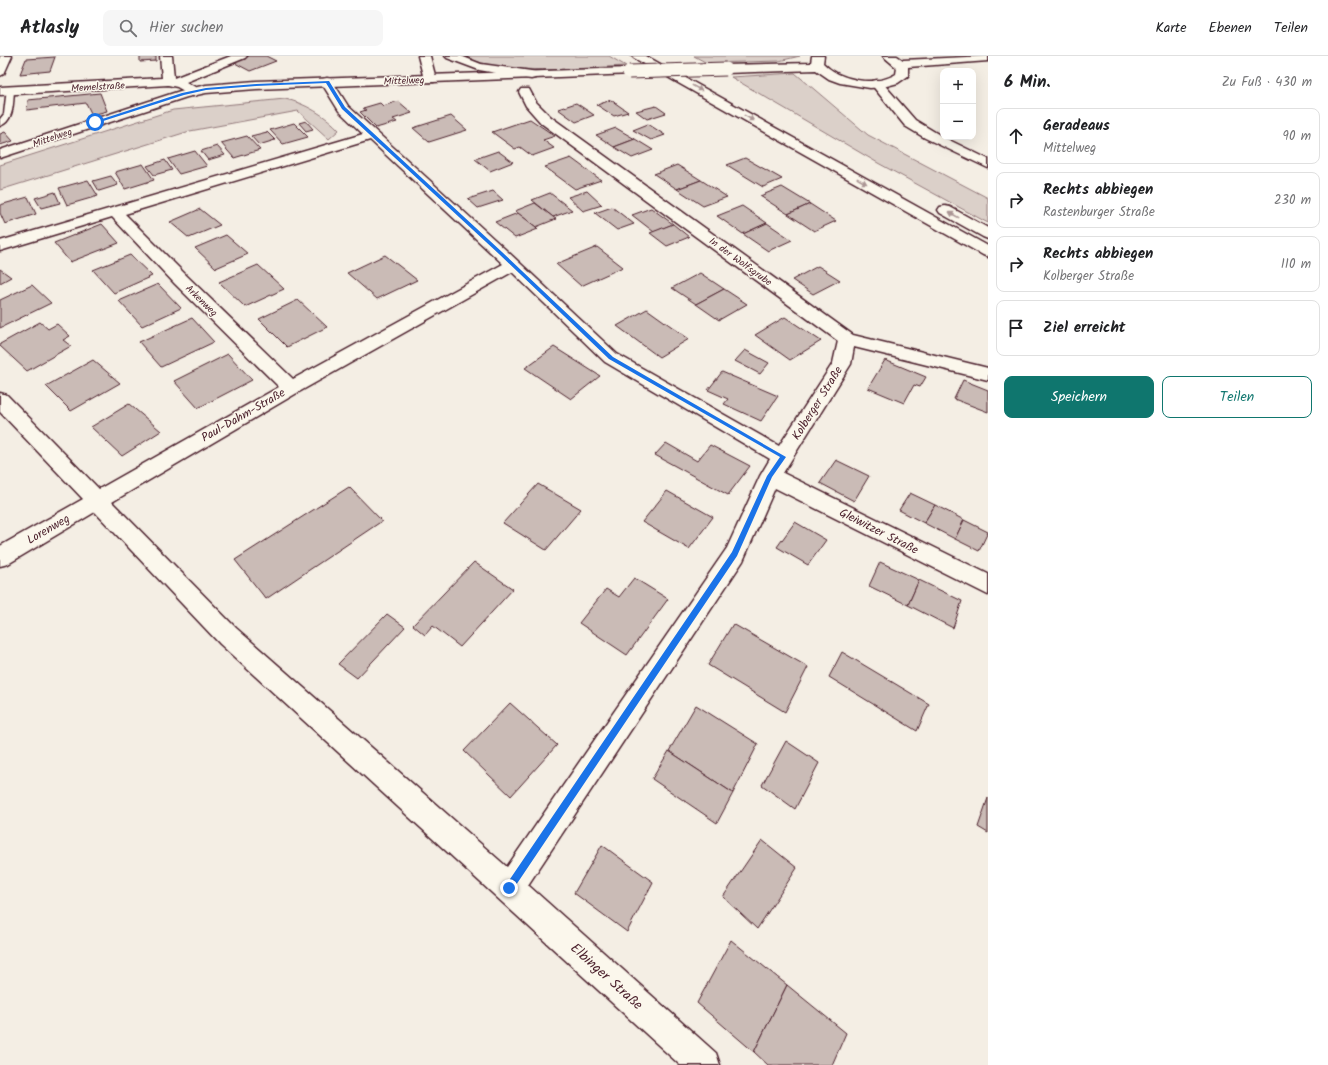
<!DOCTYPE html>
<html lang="de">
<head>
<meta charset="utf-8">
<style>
  :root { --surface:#fff; --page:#f6f6f6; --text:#202124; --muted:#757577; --line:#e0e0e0; --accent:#0f766e }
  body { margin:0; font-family:Kalam,sans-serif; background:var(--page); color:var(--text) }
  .controls { position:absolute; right:12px; top:12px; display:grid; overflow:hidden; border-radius:8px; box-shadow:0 4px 16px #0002 }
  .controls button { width:36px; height:36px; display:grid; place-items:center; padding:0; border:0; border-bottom:1px solid var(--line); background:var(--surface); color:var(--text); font:20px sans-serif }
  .stop { position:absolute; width:12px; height:12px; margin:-9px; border:3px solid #1a73e8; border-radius:50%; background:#fff }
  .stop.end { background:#1a73e8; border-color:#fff; box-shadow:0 1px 4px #0008 }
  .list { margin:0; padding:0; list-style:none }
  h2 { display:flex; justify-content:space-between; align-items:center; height:52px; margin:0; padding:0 16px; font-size:17px }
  h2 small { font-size:13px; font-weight:400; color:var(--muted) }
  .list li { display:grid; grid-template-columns:26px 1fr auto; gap:12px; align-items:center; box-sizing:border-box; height:56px; margin:0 8px 8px; padding:0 8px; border:1px solid var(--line); border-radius:8px }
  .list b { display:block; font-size:15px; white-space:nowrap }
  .list p { margin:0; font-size:13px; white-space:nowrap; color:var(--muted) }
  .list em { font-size:13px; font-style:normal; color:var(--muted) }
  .actions { display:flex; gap:8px; padding:12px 16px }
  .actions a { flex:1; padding:9px 0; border:1px solid var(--accent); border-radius:8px; text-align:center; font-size:14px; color:var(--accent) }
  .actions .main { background:var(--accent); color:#fff }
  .icon { flex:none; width:22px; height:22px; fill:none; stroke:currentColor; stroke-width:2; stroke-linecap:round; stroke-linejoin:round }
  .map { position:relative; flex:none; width:988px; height:1009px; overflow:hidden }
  header { display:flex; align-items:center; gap:24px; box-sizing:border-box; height:56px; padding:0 20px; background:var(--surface); border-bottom:1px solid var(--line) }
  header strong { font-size:19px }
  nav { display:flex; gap:22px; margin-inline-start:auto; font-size:14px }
  .search { width:280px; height:36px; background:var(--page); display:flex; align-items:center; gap:10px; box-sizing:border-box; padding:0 14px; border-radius:8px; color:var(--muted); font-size:15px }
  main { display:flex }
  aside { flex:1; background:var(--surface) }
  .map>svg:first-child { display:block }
  .green { fill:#dbd0c9; stroke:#92787a }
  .building { fill:#cabbb6; stroke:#4a1f2b }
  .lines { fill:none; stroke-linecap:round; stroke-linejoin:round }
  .lane-casing { stroke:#4a1f2b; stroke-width:3 }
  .street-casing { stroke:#4a1f2b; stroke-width:3 }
  .secondary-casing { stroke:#4a1f2b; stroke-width:3 }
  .highway-casing { stroke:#4a1f2b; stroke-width:3 }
  .lane { fill:#fbf7ec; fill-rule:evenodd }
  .street { fill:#fbf7ec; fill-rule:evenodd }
  .secondary { fill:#fbf7ec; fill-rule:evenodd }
  .highway { fill:#fbf7ec; fill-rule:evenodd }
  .secondary-bridge-casing { stroke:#4a1f2b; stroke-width:15; stroke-linecap:butt }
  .secondary-bridge { stroke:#fbf7ec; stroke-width:13 }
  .oneway { fill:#ab9695 }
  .route { fill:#1a73e8 }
  .labels { text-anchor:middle; stroke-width:3; stroke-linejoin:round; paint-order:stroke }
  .far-street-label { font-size:10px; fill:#4a1f2b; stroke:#fbf7ec }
  .street-label { font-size:12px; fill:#4a1f2b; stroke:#fbf7ec }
  .near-street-label { font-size:14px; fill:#4a1f2b; stroke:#fbf7ec }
</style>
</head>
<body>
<header>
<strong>Atlasly</strong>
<div class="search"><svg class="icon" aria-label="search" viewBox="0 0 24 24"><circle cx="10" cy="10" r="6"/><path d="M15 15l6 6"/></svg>Hier suchen</div>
<nav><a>Karte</a><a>Ebenen</a><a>Teilen</a></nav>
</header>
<main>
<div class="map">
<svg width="988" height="1009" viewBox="0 0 988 1009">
  <rect width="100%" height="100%" fill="#f4eee4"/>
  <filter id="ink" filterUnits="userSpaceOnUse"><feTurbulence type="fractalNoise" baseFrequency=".025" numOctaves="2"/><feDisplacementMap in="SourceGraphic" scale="8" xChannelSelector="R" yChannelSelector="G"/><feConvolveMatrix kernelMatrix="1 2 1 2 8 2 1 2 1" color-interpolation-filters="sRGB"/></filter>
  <g filter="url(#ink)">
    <g class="green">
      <path d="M461,0H609L626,10C573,12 511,21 461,0Z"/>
      <polygon points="694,0 800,0 779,5 707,7"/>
      <polygon points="795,17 868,79 988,142 988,167 878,107 731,21"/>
      <path d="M285,43C303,46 328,61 339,74L329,83L298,55L190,75L0,134V109L173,54Z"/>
    </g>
    <g class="building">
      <polygon points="140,0 156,0 156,5 140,6"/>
      <polygon points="249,0 266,0 276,5 250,15 233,6"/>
      <polygon points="55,1 50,15 20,18 26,3"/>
      <polygon points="100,37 107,55 92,59 86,47 27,54 28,44"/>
      <polygon points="611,44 628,56 614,60 597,49"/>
      <polygon points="398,45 412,57 393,63 397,66 376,72 360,56 366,54 363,52 380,47 383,50"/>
      <polygon points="576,47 594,59 576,66 558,53"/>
      <polygon points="656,50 666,57 647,63 636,55"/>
      <polygon points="451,60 467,74 429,86 413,72"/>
      <polygon points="530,63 555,80 543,84 554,92 532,100 520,91 515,93 492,76"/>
      <polygon points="306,65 313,73 306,75 299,67"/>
      <polygon points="294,67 308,81 283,88 270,74"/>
      <polygon points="648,68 665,79 651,84 633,74"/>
      <polygon points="616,72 635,83 614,91 596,79"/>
      <polygon points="5,76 13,85 0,89 0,78"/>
      <polygon points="267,76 275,84 259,89 251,80"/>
      <polygon points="247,80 260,94 234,102 221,87"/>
      <polygon points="635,83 653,94 632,102 614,91"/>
      <polygon points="217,90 225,99 208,104 201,95"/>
      <polygon points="195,95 207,110 179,118 168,103"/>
      <polygon points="498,95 513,106 490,115 475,103"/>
      <polygon points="571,102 601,124 575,133 545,111"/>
      <polygon points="745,102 782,123 763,131 727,109"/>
      <polygon points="165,104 172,114 154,119 147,110"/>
      <polygon points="143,108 154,124 125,133 115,116"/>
      <polygon points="677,109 701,124 677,133 654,118"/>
      <polygon points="111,120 118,129 99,135 93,125"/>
      <polygon points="88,124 98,140 67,149 59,132"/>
      <polygon points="701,124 727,141 703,150 677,133"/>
      <polygon points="782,131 810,148 788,158 760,140"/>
      <polygon points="493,135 503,144 478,152 468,143"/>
      <polygon points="587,135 602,149 583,155 568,141"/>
      <polygon points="55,136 60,147 41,152 35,142"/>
      <polygon points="550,137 572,154 553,161 532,144"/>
      <polygon points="28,141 36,158 5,168 0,157 0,149"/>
      <polygon points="535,147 553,161 556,163 536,171 515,155"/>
      <polygon points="810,148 836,165 814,175 788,158"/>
      <polygon points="742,150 767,167 743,178 717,160"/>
      <polygon points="612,151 634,168 617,174 595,157"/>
      <polygon points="651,152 673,168 654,176 632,159"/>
      <polygon points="200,153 220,169 189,182 170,166"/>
      <polygon points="518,157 536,171 538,173 515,182 495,166"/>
      <polygon points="767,167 792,184 768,195 743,178"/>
      <polygon points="102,168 119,187 70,206 54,187"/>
      <polygon points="673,168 689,181 667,190 650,177"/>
      <polygon points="226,179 248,198 216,212 195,192"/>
      <polygon points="597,191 623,211 581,230 556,208"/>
      <polygon points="130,199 152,220 114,237 93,214"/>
      <polygon points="385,199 417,224 377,243 347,217"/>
      <polygon points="258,209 284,233 245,251 219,226"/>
      <polygon points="818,210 840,224 813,238 792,224"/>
      <polygon points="0,213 11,221 0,227"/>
      <polygon points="700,217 724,233 696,248 672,232"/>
      <polygon points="158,228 181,252 142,270 119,245"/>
      <polygon points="32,229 51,247 0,272 0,244"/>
      <polygon points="724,233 747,248 719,264 696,248"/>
      <polygon points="298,244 327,271 287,291 259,263"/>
      <polygon points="647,253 689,283 659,301 617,270"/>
      <polygon points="785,261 821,285 790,304 755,279"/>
      <polygon points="192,262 214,286 161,311 139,286"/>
      <polygon points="40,266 48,273 57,268 70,280 63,284 71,290 27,315 0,290 0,288"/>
      <polygon points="554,291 600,320 571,343 525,312"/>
      <polygon points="745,294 769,307 760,318 735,305"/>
      <polygon points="228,298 252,324 198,352 174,325"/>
      <polygon points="93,304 120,327 71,355 46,330"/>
      <polygon points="885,304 926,321 920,331 914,329 904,347 868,332"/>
      <polygon points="722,316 778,340 761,365 724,348 728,343 708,334"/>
      <polygon points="963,324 988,334 988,356 954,343"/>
      <polygon points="129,348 161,375 122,400 91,371"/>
      <polygon points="666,387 697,405 710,389 750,410 728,439 655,399"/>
      <polygon points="836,404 869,420 854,445 820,427"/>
      <polygon points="538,428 581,453 546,494 503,467"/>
      <polygon points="349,431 382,465 266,543 235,504"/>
      <polygon points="667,435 713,461 689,493 642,466"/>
      <polygon points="910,437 935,449 924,467 899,454"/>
      <polygon points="935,449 964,464 955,483 924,467"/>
      <polygon points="964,464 988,476 979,495 955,483"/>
      <polygon points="795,466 826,484 808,509 777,491"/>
      <polygon points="474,506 513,533 460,591 433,570 425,579 413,569"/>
      <polygon points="880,506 919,524 908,549 869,530"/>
      <polygon points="634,522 668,543 627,599 579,567 606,533 619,541"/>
      <polygon points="919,524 962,545 953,572 908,549"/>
      <polygon points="387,558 405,571 357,622 338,608"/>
      <polygon points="733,568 808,611 785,656 708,609"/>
      <polygon points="842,596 929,648 917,675 829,621"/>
      <polygon points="510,647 557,689 511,740 464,695"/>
      <polygon points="696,649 758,688 733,737 669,695"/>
      <polygon points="786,685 819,707 795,753 762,729"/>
      <polygon points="669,695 733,737 717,767 652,723"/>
      <polygon points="988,742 988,777 978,771"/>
      <polygon points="762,784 797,812 757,873 723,841"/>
      <polygon points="602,789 653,826 627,876 574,837"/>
      <polygon points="731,884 787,929 754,996 697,947"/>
      <polygon points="787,929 846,977 832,1009 768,1009 754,996"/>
    </g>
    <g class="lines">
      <defs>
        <path id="lane" d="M7,32H13L14,34C13,47 14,65 0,70V63L4,58Z"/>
        <g id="street">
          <polygon points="0,0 12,0 4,18 0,20"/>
          <polygon points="160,0 172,0 174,22 231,0 247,0 245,2 186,26 195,31 199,36 197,39 193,40 177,31 168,29 0,39 0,31 162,22"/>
          <path d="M327,22L331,23L348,50L506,194L617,298L779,390L833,307L838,285L541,67L526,50L519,36L521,33H529L536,46L551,61L853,279L988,312V324L854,291L851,308L783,417L988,518V539L775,432L743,505L528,829L716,997L720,1009H680L220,588L95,456L8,508L0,510V490L83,443L0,356V337L7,339L99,433L279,331L175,228L112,161L0,195V185L363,78L339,55L321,26L323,23ZM370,84L503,208L293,323L187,220L125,158ZM512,216L605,306L770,403L760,420L727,492L507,811L236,572L112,446L297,337Z"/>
          <polygon points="877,24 881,25 915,64 943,81 988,103 988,112 925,82 905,70 871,28 873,25"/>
        </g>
        <g id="secondary">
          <path d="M812,0H824L823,7C840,25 875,31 896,18L897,12L883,0H897L903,4L988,0V5L908,11V20L898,27L883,31L870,32L840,27L829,23L816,14L726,17L722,15L720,13L722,11L726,9L811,7Z"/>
          <polygon points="629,12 633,14 635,16 633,18 256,33 206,37 187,41 0,102 0,94 180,35 206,29 256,25"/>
        </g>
        <g id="highway">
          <polygon points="418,0 430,0 436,23 434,26 426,26 424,23"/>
          <polygon points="445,0 461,0 481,8 531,15 535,16 537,19 535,22 531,23 479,14 447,2"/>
          <polygon points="632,0 646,0 988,190 988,201 983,199 634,2"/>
          <polygon points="945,150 950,151 988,172 988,183 983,181 940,157 938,154 940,151"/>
        </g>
      </defs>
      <use href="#lane" class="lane-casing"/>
      <use href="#street" class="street-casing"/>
      <use href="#secondary" class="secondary-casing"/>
      <use href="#highway" class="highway-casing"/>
      <use href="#lane" class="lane"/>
      <use href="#street" class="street"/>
      <use href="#secondary" class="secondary"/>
      <use href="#highway" class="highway"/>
      <defs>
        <polyline id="secondary-bridge" points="629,16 726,13"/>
      </defs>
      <use href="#secondary-bridge" class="secondary-bridge-casing"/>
      <use href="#secondary-bridge" class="secondary-bridge"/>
    </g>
    <defs><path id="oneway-solid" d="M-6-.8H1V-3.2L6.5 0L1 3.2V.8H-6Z"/></defs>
    <g class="oneway">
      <use href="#oneway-solid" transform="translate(697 32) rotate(29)"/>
      <use href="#oneway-solid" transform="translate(749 62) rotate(29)"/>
      <use href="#oneway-solid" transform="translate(862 125) rotate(29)"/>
      <use href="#oneway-solid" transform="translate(954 159) rotate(-151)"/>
    </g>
  </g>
  <polygon class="route" points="329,25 345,51 502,196 613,301 786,401 772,421 737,500 512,835 509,836 506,835 505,832 506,829 732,496 767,420 780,401 609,303 499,198 342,53 326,27 256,30 206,34 184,39 97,67 93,66 182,37 206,32 256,28"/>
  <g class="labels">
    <g class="far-street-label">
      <text transform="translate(404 24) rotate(-2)" y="4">Mittelweg</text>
      <text transform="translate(98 30) rotate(-3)" y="4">Memelstraße</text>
      <text transform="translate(52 81) rotate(-19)" y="4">Mittelweg</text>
      <text transform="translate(741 205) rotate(36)" y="4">In der Wolfsgrube</text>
      <text transform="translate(202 244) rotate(44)" y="4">Arkenweg</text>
    </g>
    <g class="street-label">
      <text transform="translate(817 347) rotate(-58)" y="4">Kolberger Straße</text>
      <text transform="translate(243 359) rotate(-30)" y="4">Paul-Dahm-Straße</text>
      <text transform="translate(48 473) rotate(-30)" y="4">Lorenweg</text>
      <text transform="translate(879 475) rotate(27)" y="4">Gleiwitzer Straße</text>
    </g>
    <g class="near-street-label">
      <text transform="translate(607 920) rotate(42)" y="5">Elbinger Straße</text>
    </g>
  </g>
</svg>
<div class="controls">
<button>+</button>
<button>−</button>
</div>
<div class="stop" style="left:95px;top:66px"></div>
<div class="stop end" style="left:509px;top:832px"></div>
</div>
<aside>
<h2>6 Min.<small>Zu Fuß · 430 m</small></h2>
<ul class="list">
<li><svg class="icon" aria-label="ahead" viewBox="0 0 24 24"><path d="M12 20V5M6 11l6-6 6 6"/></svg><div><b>Geradeaus</b><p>Mittelweg</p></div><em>90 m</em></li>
<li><svg class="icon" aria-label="right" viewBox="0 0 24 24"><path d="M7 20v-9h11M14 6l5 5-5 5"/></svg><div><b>Rechts abbiegen</b><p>Rastenburger Straße</p></div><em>230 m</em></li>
<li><svg class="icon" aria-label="right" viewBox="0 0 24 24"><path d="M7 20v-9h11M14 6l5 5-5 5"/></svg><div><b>Rechts abbiegen</b><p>Kolberger Straße</p></div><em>110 m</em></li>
<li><svg class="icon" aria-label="arrive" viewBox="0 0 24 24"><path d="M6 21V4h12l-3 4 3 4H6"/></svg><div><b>Ziel erreicht</b></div></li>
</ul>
<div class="actions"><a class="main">Speichern</a><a>Teilen</a></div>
</aside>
</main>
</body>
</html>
